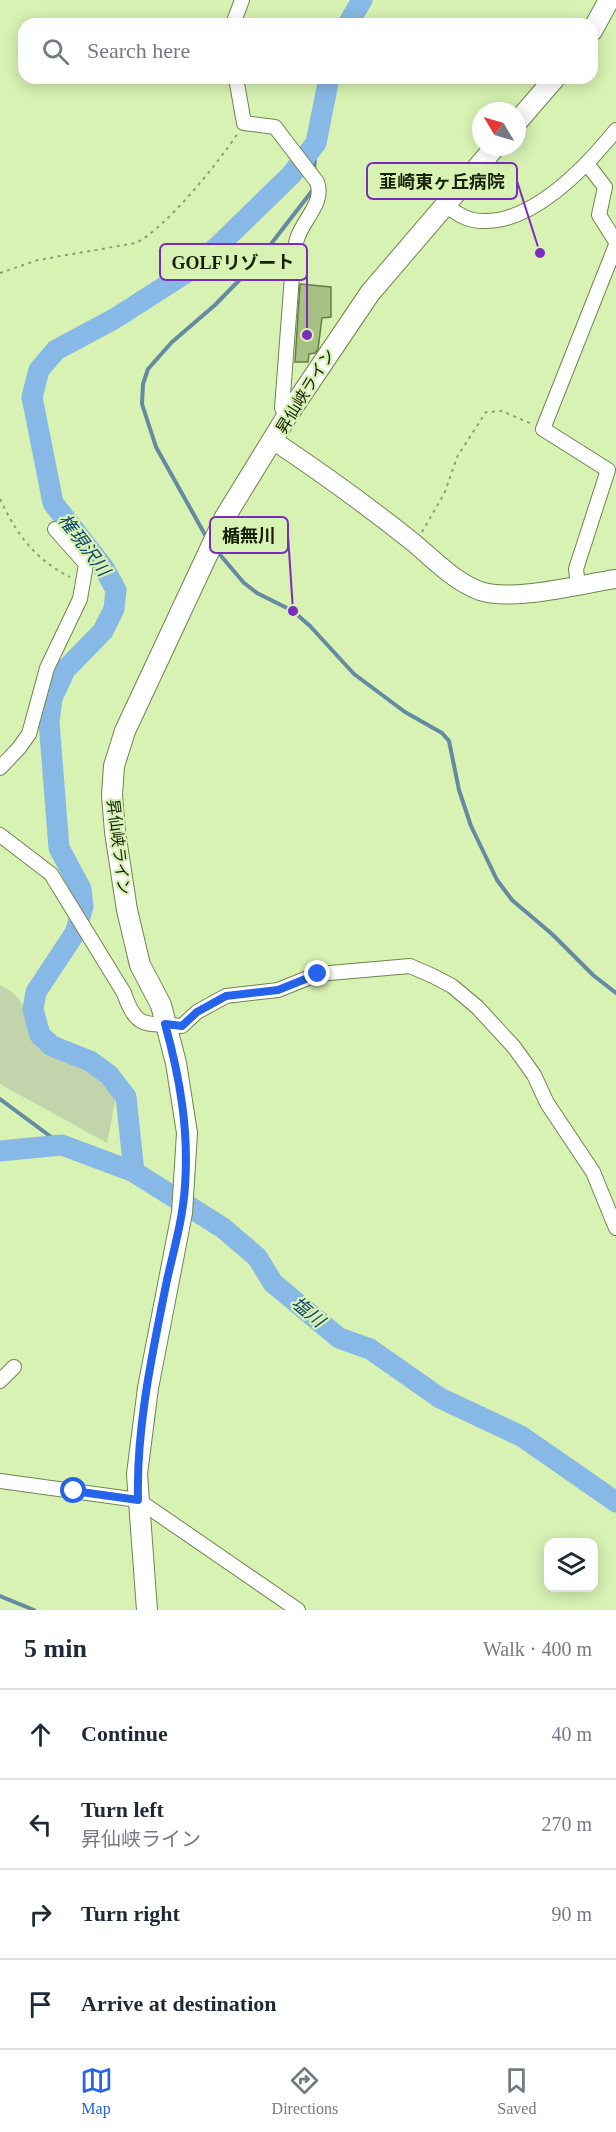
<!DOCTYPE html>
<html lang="en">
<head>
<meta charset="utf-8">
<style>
  :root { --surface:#fff; --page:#f2f2f3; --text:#1f2937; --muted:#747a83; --line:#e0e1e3; --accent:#2563eb }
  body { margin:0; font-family:"Times New Roman","Noto Sans JP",serif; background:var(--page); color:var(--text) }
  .controls { position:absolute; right:18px; bottom:18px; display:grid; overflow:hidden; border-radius:12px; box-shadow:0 3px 15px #0003 }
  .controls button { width:54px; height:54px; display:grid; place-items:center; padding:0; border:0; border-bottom:2px solid var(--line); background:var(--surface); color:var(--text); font:30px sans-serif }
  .compass { position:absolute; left:472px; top:102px; width:54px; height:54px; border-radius:50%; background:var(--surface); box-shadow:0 3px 15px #0003; rotate:308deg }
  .stop { position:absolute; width:18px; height:18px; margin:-14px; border:4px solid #2563eb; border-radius:50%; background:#fff }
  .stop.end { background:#2563eb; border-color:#fff; box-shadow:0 2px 6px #0008 }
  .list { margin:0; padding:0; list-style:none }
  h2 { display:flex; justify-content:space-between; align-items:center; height:78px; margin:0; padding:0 24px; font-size:26px }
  h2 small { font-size:20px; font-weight:400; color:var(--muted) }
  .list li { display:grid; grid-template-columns:39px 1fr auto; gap:18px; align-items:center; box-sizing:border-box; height:90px; padding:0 24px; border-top:2px solid var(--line) }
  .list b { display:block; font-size:22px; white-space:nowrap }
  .list p { margin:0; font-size:20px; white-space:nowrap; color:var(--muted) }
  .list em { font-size:20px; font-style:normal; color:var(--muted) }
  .icon { flex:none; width:33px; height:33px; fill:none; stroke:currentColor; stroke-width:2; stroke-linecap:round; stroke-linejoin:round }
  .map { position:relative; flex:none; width:616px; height:1610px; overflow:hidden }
  .search { position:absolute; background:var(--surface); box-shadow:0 3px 15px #0003; left:18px; right:18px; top:18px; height:66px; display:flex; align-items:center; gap:15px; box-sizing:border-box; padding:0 21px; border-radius:18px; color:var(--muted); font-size:22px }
  .sheet { height:438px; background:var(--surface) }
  nav { display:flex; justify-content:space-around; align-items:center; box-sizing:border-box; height:84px; border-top:2px solid var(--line); background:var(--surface); font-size:16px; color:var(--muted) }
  nav a { display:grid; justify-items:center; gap:3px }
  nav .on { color:var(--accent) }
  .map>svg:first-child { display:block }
  .green { fill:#c2d4ac }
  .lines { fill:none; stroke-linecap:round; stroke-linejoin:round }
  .stream { stroke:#668aa2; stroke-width:4 }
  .river { stroke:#88b8e5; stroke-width:21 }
  .building { fill:#a7c184; stroke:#667e44; stroke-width:1.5 }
  .street-casing { stroke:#6e864c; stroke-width:16 }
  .secondary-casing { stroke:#6e864c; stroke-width:20 }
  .primary-casing { stroke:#6e864c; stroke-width:22 }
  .path { stroke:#8b9f6f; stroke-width:2; stroke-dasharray:3 4.5; stroke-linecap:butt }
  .street { stroke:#fff; stroke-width:14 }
  .secondary { stroke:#fff; stroke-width:18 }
  .primary { stroke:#fff; stroke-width:20 }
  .route { stroke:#2563eb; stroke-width:8 }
  .labels { text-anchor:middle; stroke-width:4.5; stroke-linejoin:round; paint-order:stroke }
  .street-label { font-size:16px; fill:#161f07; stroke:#d7f2b3 }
  .water-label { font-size:18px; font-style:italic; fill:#0f456f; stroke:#d7f2b3 }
  .leader { fill:none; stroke:#7b2cbf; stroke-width:2 }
  .callout-dot { fill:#7b2cbf; stroke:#d7f2b3; stroke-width:2 }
  .callout { fill:#d7f2b3; stroke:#7b2cbf; stroke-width:2 }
  .callout-label { font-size:18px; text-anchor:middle; font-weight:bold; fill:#161f07 }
</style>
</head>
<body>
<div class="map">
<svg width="616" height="1610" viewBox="0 0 616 1610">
  <rect width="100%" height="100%" fill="#d7f2b3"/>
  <path class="green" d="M0,985C39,1003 20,1035 45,1052C55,1059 70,1060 80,1066C93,1073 105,1087 116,1096L107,1143L0,1084Z"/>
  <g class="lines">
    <g class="stream">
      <polyline points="314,171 316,143"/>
      <polyline points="208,540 156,447 142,404 143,384 148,369 172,342 215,305 257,262 312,191"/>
      <polyline points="216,550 244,583 257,593 293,611 310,626 354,674 405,712 442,733 449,741 459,790 471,826 497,880 512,900 552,934 593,975 616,993"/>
      <polyline points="0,1099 62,1145"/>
      <polyline points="0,1596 34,1610"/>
    </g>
    <g class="river">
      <polyline points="348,24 362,0"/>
      <polyline points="0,1151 62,1145 134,1172 223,1228 257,1257 273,1283 339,1338 370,1349 440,1398 521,1436 616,1502"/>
      <polyline points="134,1172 126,1097 109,1075 90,1061 52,1046 40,1035 33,1009 36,992 75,933 83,907 81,889 59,848 49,722 52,698 65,670 103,631 114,609 116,590 104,568 53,503 32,397 39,370 56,350 114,319 189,271 216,248 291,175 316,143 329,78"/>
    </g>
  </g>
  <polygon class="building" points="300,284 331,287 331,317 322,318 318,349 315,353 309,354 308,362 295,362"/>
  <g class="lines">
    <defs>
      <g id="street">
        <polyline points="233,24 242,0"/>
        <path d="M236,78L244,123L275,127L317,182C325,203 303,219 297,239C295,246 294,255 293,263L282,408L287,416"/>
        <polyline points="588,165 605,187 599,215 616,242"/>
        <path d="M445,205C454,211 462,218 473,220C528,230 586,167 616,130"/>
        <polyline points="578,585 576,569 608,470 543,429 616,245"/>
        <polyline points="0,768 19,748 29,734 47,668 80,599 86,564 55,529"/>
        <path d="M0,835L51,874L124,993C137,1032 147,1022 182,1026L197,1012L226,996L278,990L318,974L410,966L433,976L452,986L477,1007L514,1047L534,1075L547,1103L593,1172L616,1228"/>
        <polyline points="0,1381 14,1367"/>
        <polyline points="0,1481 138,1500 298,1610"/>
      </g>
      <path id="secondary" d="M274,441C322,473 369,507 414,543C435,561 454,581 480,591C513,602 581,584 616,579"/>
      <g id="primary">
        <polyline points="592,31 609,0"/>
        <polyline points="517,122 555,78"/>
        <polyline points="147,1610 137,1474 148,1388 182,1213 187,1133 176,1063 161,1005 140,965 127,910 115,832 112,795 114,766 125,731 225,517 287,416 370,293 495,147"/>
      </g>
    </defs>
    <use href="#street" class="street-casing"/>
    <use href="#secondary" class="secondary-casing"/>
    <use href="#primary" class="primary-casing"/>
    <g class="path">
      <path d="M0,273L38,260L136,243C167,227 218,163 238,133"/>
      <path d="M0,499C16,533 35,560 70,577"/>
      <polyline points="422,532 445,492 457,457 486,412 502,411 532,424"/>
    </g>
    <use href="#street" class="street"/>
    <use href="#secondary" class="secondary"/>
    <use href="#primary" class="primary"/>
  </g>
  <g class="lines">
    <path class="route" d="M74,1491L138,1500C136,1427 153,1350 167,1280C174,1249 183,1218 185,1186C189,1130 180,1078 165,1024L182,1026L197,1012L226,996L278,990L318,974"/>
  </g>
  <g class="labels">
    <g class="street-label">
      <text transform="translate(305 391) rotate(-58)" y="6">昇仙峡ライン</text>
      <text transform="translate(119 847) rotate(83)" y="6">昇仙峡ライン</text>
    </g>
    <g class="water-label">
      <text transform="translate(84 545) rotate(53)" y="6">権現沢川</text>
      <text transform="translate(308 1312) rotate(40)" y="6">塩川</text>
    </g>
  </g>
  <path class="leader" d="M540 253L517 181M307 335L307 262M293 611L288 535"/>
  <g class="callout-dot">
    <circle cx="540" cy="253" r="6"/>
    <circle cx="307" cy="335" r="6"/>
    <circle cx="293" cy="611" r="6"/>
  </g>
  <g class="callout">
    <rect x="367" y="163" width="150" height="36" rx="6"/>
    <rect x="160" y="244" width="147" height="36" rx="6"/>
    <rect x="210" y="517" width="78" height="36" rx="6"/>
  </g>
  <g class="callout-label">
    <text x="442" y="188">韮崎東ヶ丘病院</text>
    <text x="233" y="269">GOLFリゾート</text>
    <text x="249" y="542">楯無川</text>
  </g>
</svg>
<div class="controls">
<button><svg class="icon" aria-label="layers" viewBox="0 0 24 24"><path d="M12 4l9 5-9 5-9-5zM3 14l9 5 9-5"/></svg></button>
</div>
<svg class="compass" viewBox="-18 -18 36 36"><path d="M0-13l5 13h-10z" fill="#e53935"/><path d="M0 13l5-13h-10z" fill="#747a83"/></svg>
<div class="stop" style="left:74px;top:1491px"></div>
<div class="stop end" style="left:318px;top:974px"></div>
<div class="search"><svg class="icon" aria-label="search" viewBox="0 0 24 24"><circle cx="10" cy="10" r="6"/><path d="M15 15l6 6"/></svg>Search here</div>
</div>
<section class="sheet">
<h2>5 min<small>Walk · 400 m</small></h2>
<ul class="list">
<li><svg class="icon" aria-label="ahead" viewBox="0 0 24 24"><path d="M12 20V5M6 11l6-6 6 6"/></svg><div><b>Continue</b></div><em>40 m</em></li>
<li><svg class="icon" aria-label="left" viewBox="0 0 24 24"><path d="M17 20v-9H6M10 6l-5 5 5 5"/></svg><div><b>Turn left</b><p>昇仙峡ライン</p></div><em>270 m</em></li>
<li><svg class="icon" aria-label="right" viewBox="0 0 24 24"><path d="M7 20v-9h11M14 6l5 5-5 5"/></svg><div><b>Turn right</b></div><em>90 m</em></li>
<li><svg class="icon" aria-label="arrive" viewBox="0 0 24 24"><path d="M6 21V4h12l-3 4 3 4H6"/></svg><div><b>Arrive at destination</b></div></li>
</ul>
</section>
<nav>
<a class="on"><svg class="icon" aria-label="map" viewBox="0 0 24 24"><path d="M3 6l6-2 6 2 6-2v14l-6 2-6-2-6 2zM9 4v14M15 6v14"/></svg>Map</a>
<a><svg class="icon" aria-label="directions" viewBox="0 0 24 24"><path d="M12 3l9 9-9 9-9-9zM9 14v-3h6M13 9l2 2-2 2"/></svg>Directions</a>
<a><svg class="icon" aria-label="saved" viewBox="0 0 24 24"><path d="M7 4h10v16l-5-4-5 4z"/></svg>Saved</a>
</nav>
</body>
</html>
